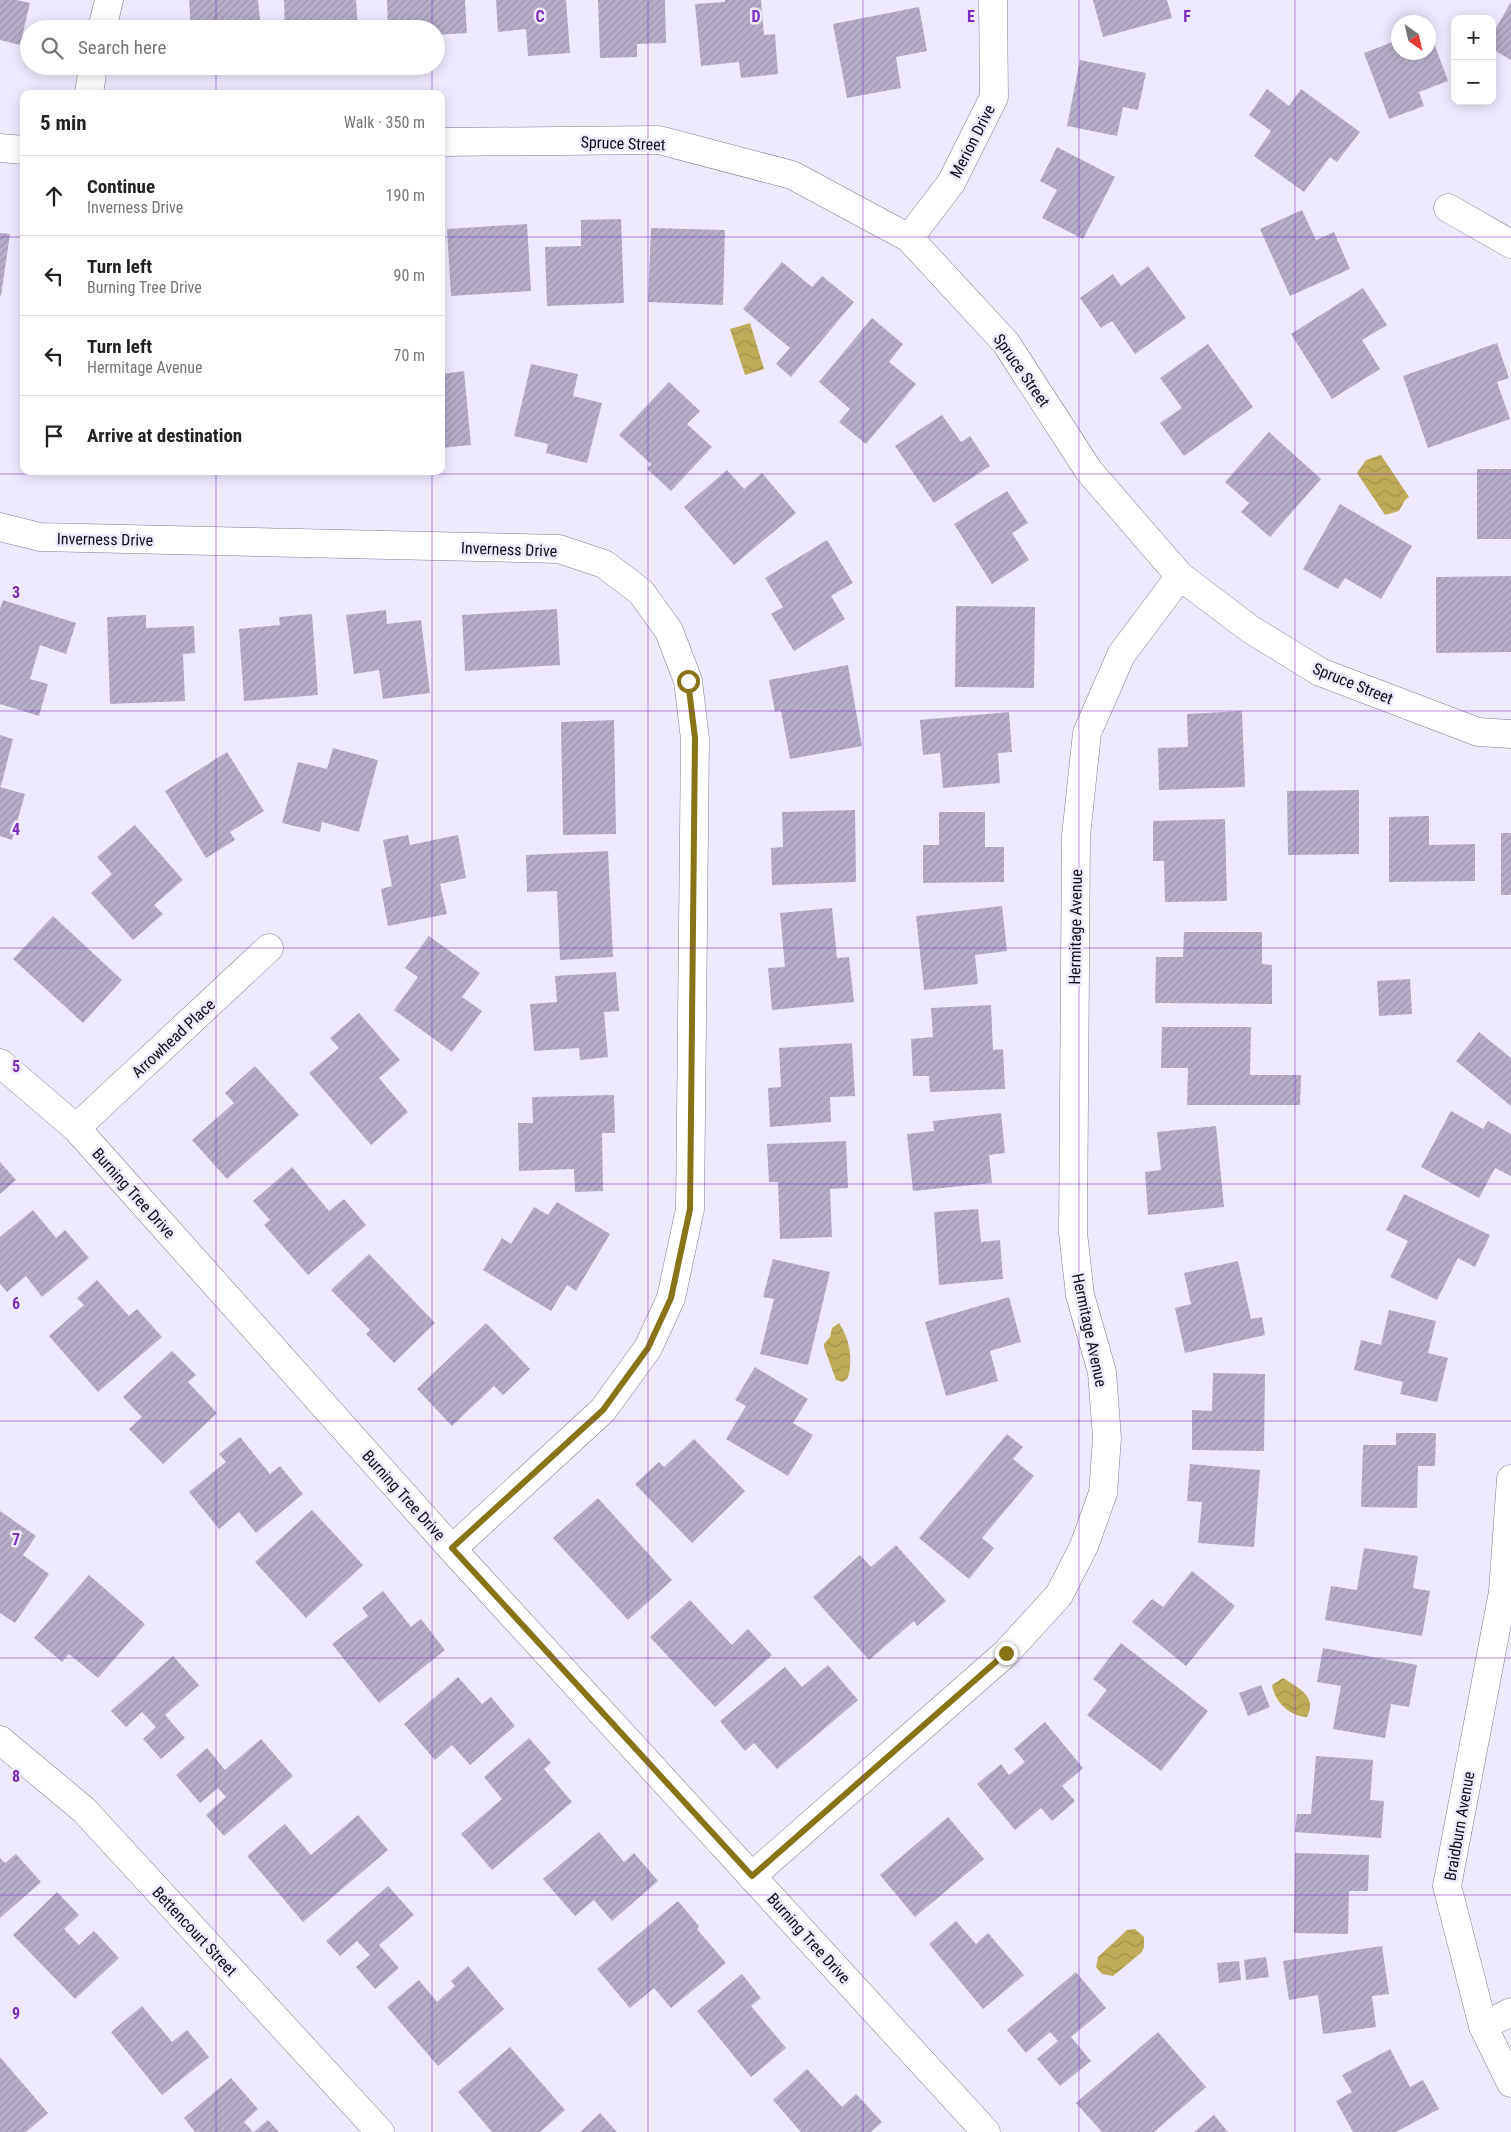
<!DOCTYPE html>
<html lang="en">
<head>
<meta charset="utf-8">
<style>
  :root { --surface:#fff; --page:#f6f6f6; --text:#222; --muted:#767676; --line:#e0e0e0 }
  body { margin:0; font-family:"Roboto Condensed",sans-serif; background:var(--page); color:var(--text) }
  .controls { position:absolute; right:15px; top:15px; display:grid; overflow:hidden; border-radius:10px; box-shadow:0 2px 12px #0003 }
  .controls button { width:45px; height:45px; display:grid; place-items:center; padding:0; border:0; border-bottom:1px solid var(--line); background:var(--surface); color:var(--text); font:25px sans-serif }
  .compass { position:absolute; left:1391px; top:15px; width:45px; height:45px; border-radius:50%; background:var(--surface); box-shadow:0 2px 12px #0003; rotate:146deg }
  .stop { position:absolute; width:15px; height:15px; margin:-11px; border:4px solid #867416; border-radius:50%; background:#fff }
  .stop.end { background:#867416; border-color:#fff; box-shadow:0 1px 5px #0008 }
  .list { margin:0; padding:0; list-style:none }
  h2 { display:flex; justify-content:space-between; align-items:center; height:65px; margin:0; padding:0 20px; font-size:21px }
  h2 small { font-size:16px; font-weight:400; color:var(--muted) }
  .list li { display:grid; grid-template-columns:32px 1fr auto; gap:15px; align-items:center; box-sizing:border-box; height:80px; padding:0 20px; border-top:1px solid var(--line) }
  .list b { display:block; font-size:19px; white-space:nowrap }
  .list p { margin:0; font-size:16px; white-space:nowrap; color:var(--muted) }
  .list em { font-size:16px; font-style:normal; color:var(--muted) }
  .icon { flex:none; width:28px; height:28px; fill:none; stroke:currentColor; stroke-width:2; stroke-linecap:round; stroke-linejoin:round }
  .map { position:relative; flex:none; width:1511px; height:2132px; overflow:hidden }
  .search { position:absolute; background:var(--surface); box-shadow:0 2px 12px #0003; left:20px; top:20px; width:425px; height:55px; display:flex; align-items:center; gap:12px; box-sizing:border-box; padding:0 18px; border-radius:28px; color:var(--muted); font-size:19px }
  .panel { position:absolute; background:var(--surface); box-shadow:0 2px 12px #0003; left:20px; top:90px; width:425px; height:385px; border-radius:10px }
  .map>svg:first-child { display:block }
  .water { fill:url(#water-waves) }
  .building { fill:url(#building-hatch) }
  .lines { fill:none; stroke-linecap:round; stroke-linejoin:round }
  .minor-casing { stroke:#827b94; stroke-width:29 }
  .minor { stroke:#fff; stroke-width:28 }
  .route { stroke:#867416; stroke-width:6 }
  .grid { fill:none; stroke:#7b2cbf; stroke-width:1; stroke-opacity:0.55 }
  .labels { text-anchor:middle; stroke-width:5; stroke-linejoin:round; paint-order:stroke }
  .street-label { font-size:16px; fill:#100d16; stroke:#efe9fe }
  .grid-label { font-size:16px; text-anchor:middle; font-weight:bold; fill:#7b2cbf; stroke:#efe9fe; stroke-width:5; stroke-linejoin:round; paint-order:stroke }
</style>
</head>
<body>
<div class="map">
<svg width="1511" height="2132" viewBox="0 0 1511 2132">
  <defs>
    <pattern id="water-waves" width="16" height="10" patternUnits="userSpaceOnUse" patternTransform="scale(1.25)"><rect width="16" height="10" fill="#beac58"/><path d="M0 5q4-4 8 0t8 0" fill="none" stroke="#a2934c"/></pattern>
    <pattern id="building-hatch" width="6" height="6" patternUnits="userSpaceOnUse" patternTransform="scale(1.25)"><rect width="6" height="6" fill="#b7afc9"/><path d="M-1 1l2-2M0 6l6-6M5 7l2-2" fill="none" stroke="#9c95ac"/></pattern>
  </defs>
  <rect width="100%" height="100%" fill="#efe9fe"/>
  <g class="water">
    <polygon points="750,323 764,369 745,375 730,329"/>
    <polygon points="1381,455 1409,497 1405,500 1399,511 1385,515 1357,473 1366,460"/>
    <path d="M839,1323C850,1339 853,1359 848,1378L843,1382L836,1380L824,1347V1344L830,1337L832,1328Z"/>
    <path d="M1283,1678C1298,1688 1318,1696 1307,1717C1289,1716 1275,1702 1272,1685Z"/>
    <polygon points="1135,1929 1144,1937 1144,1947 1142,1952 1113,1976 1102,1974 1096,1967 1098,1957 1127,1930"/>
  </g>
  <g class="building">
    <polygon points="0,0 17,0 30,3 20,45 0,40"/>
    <polygon points="189,0 258,0 261,29 191,29"/>
    <polygon points="284,0 356,0 358,29 285,29"/>
    <polygon points="387,0 465,0 467,33 436,35 436,29 388,29"/>
    <polygon points="496,0 566,0 570,53 528,56 526,29 498,32"/>
    <polygon points="598,0 665,0 666,43 637,44 637,57 600,58"/>
    <polygon points="725,0 761,0 764,35 775,34 778,74 741,78 739,62 701,66 695,4 725,2"/>
    <polygon points="1093,0 1167,0 1172,18 1103,37"/>
    <polygon points="1511,2 1511,60 1492,49 1492,35"/>
    <polygon points="919,7 927,51 896,57 901,88 847,98 833,24"/>
    <polygon points="1429,29 1448,81 1419,92 1424,106 1389,119 1364,53 1398,40 1398,52 1428,52"/>
    <polygon points="1080,60 1146,73 1138,110 1123,107 1117,136 1067,126"/>
    <polygon points="1267,89 1289,106 1301,89 1360,132 1337,162 1330,157 1304,192 1254,156 1271,131 1249,115"/>
    <polygon points="1057,147 1115,177 1083,239 1042,218 1057,190 1040,181"/>
    <polygon points="1302,210 1316,240 1334,232 1350,269 1290,296 1260,229"/>
    <polygon points="621,219 624,303 547,306 545,247 581,246 581,220"/>
    <polygon points="527,224 531,291 451,296 447,229"/>
    <polygon points="651,228 725,230 723,305 648,302"/>
    <polygon points="0,233 10,234 1,296 0,296"/>
    <polygon points="782,262 812,287 822,276 854,302 791,377 776,364 790,348 743,309"/>
    <polygon points="1148,266 1186,318 1135,354 1112,321 1101,328 1080,298 1113,274 1121,286"/>
    <polygon points="1363,288 1387,325 1362,340 1380,369 1332,399 1291,334"/>
    <polygon points="872,318 903,344 889,362 916,384 866,444 839,422 850,409 819,382"/>
    <polygon points="1497,343 1509,378 1497,382 1510,419 1428,448 1403,376"/>
    <polygon points="1208,344 1253,407 1184,456 1160,423 1182,408 1160,378"/>
    <polygon points="531,364 578,374 573,396 602,403 587,463 546,453 548,444 514,436"/>
    <polygon points="464,371 471,445 441,448 441,374"/>
    <polygon points="669,382 700,411 687,424 712,447 671,491 647,469 651,464 619,435"/>
    <polygon points="942,415 961,442 970,436 990,466 934,503 895,446"/>
    <polygon points="1269,432 1321,479 1270,537 1241,512 1249,503 1225,482"/>
    <rect x="1477" y="469" width="34" height="70"/>
    <polygon points="727,470 744,489 762,473 796,513 734,565 684,507"/>
    <polygon points="1007,491 1028,523 1012,533 1029,560 992,584 954,524"/>
    <polygon points="1340,504 1412,546 1381,599 1345,578 1338,589 1303,569"/>
    <polygon points="827,540 853,583 831,596 845,619 794,651 771,614 783,607 765,578"/>
    <polygon points="1511,576 1511,652 1436,653 1436,577"/>
    <polygon points="3,600 76,623 66,654 40,645 30,679 48,684 39,716 0,704 0,609"/>
    <polygon points="956,606 1035,607 1034,688 955,687"/>
    <polygon points="557,609 560,665 465,671 462,615"/>
    <polygon points="386,610 387,624 421,620 430,693 383,699 379,670 354,674 346,615"/>
    <polygon points="312,614 318,695 244,701 239,629 280,625 279,617"/>
    <polygon points="146,615 146,628 194,626 195,653 183,654 185,701 110,704 107,617"/>
    <polygon points="848,665 862,746 790,759 781,711 775,712 769,680"/>
    <polygon points="1242,711 1245,787 1159,790 1158,748 1188,747 1187,714"/>
    <polygon points="1009,712 1012,752 998,753 1000,783 943,788 940,753 923,755 920,720"/>
    <polygon points="614,720 616,834 563,835 561,722"/>
    <polygon points="0,735 13,739 1,786 0,786"/>
    <polygon points="333,748 378,760 359,832 322,822 320,832 282,823 298,762 327,769"/>
    <polygon points="227,752 264,811 230,832 235,840 206,858 165,791"/>
    <polygon points="0,787 25,794 12,840 0,836"/>
    <polygon points="1359,790 1359,854 1288,855 1287,791"/>
    <polygon points="855,810 856,882 772,885 771,848 783,847 782,812"/>
    <polygon points="939,812 985,812 985,847 1004,847 1004,882 923,883 923,845 939,845"/>
    <polygon points="1429,816 1429,845 1475,844 1475,881 1389,882 1389,817"/>
    <polygon points="1225,819 1227,901 1165,902 1164,861 1153,861 1153,821"/>
    <polygon points="135,825 183,880 154,905 163,914 133,940 91,893 112,874 97,857"/>
    <rect x="1501" y="833" width="10" height="62"/>
    <polygon points="408,835 410,845 458,835 466,878 440,884 447,914 388,926 381,889 392,886 383,840"/>
    <polygon points="608,851 613,957 560,960 557,891 527,892 526,855"/>
    <polygon points="1002,906 1007,951 975,955 978,984 924,990 916,916"/>
    <polygon points="832,908 837,958 849,957 854,1002 772,1010 768,968 785,967 780,913"/>
    <polygon points="53,916 122,980 83,1023 13,959"/>
    <polygon points="1184,932 1262,932 1262,964 1272,965 1272,1004 1155,1003 1156,957 1183,957"/>
    <polygon points="429,936 480,973 462,997 482,1011 452,1052 394,1010 418,977 405,968"/>
    <polygon points="616,972 619,1011 604,1012 608,1057 580,1060 579,1048 534,1051 530,1004 557,1002 555,976"/>
    <polygon points="1410,979 1412,1014 1379,1016 1377,981"/>
    <polygon points="991,1005 993,1050 1003,1049 1005,1089 930,1092 929,1076 913,1076 911,1039 933,1037 931,1008"/>
    <polygon points="359,1013 400,1060 379,1078 408,1112 371,1145 309,1073 339,1048 330,1038"/>
    <polygon points="1162,1027 1251,1027 1250,1075 1301,1075 1300,1105 1187,1105 1188,1068 1161,1068"/>
    <polygon points="1479,1032 1511,1058 1511,1106 1456,1061"/>
    <polygon points="852,1043 855,1096 830,1097 831,1122 770,1127 768,1088 781,1087 779,1048"/>
    <polygon points="255,1066 299,1115 227,1179 192,1140 234,1103 225,1093"/>
    <polygon points="614,1095 615,1133 602,1133 603,1191 575,1192 574,1169 519,1171 518,1123 533,1123 532,1097"/>
    <polygon points="1451,1111 1483,1129 1488,1121 1511,1134 1511,1176 1495,1168 1479,1198 1421,1167"/>
    <polygon points="1001,1113 1005,1153 989,1155 992,1183 913,1191 907,1134 934,1131 933,1121"/>
    <polygon points="1216,1126 1224,1207 1148,1215 1145,1172 1161,1170 1157,1132"/>
    <polygon points="846,1141 848,1188 830,1189 832,1237 780,1239 778,1182 769,1182 767,1144"/>
    <polygon points="0,1162 16,1180 0,1194"/>
    <polygon points="292,1167 329,1211 344,1199 366,1225 308,1275 264,1225 270,1220 253,1201"/>
    <polygon points="1404,1194 1490,1235 1475,1267 1458,1258 1437,1300 1390,1277 1408,1241 1386,1230"/>
    <polygon points="557,1202 610,1234 576,1291 567,1285 551,1311 483,1270 502,1238 511,1244 534,1207 548,1215"/>
    <polygon points="978,1209 981,1242 1000,1240 1003,1279 939,1285 934,1212"/>
    <polygon points="33,1210 56,1238 65,1230 89,1258 42,1297 26,1276 7,1292 0,1284 0,1237"/>
    <polygon points="369,1254 435,1323 394,1363 366,1334 370,1330 331,1290"/>
    <polygon points="773,1259 830,1272 808,1365 760,1354 774,1299 763,1297"/>
    <polygon points="1238,1261 1251,1319 1262,1317 1265,1335 1185,1353 1175,1308 1191,1304 1184,1273"/>
    <polygon points="97,1280 129,1316 137,1309 162,1337 98,1392 49,1336 84,1305 77,1298"/>
    <polygon points="1009,1297 1021,1342 990,1351 998,1381 946,1396 925,1322"/>
    <polygon points="1389,1310 1436,1321 1428,1353 1448,1358 1437,1402 1400,1394 1403,1382 1354,1370 1361,1340 1381,1345"/>
    <polygon points="486,1323 530,1369 503,1395 494,1386 452,1426 417,1389"/>
    <polygon points="172,1351 196,1375 188,1382 217,1413 163,1464 129,1429 142,1417 123,1397"/>
    <polygon points="755,1367 808,1399 793,1423 813,1435 788,1476 726,1439 746,1406 735,1400"/>
    <polygon points="1213,1373 1265,1374 1264,1451 1192,1450 1192,1410 1212,1411"/>
    <polygon points="1396,1433 1436,1433 1435,1466 1418,1466 1417,1508 1361,1507 1363,1445 1396,1445"/>
    <polygon points="1007,1434 1023,1447 1013,1459 1034,1476 982,1538 994,1548 969,1579 919,1538"/>
    <polygon points="240,1437 270,1474 280,1466 303,1494 256,1533 239,1512 219,1529 189,1492 226,1462 219,1454"/>
    <polygon points="694,1439 745,1491 692,1543 635,1484 659,1462 664,1467"/>
    <polygon points="1190,1464 1260,1470 1254,1547 1198,1543 1202,1502 1187,1501"/>
    <polygon points="598,1498 672,1580 628,1620 553,1538"/>
    <polygon points="312,1510 363,1565 306,1618 255,1562"/>
    <polygon points="0,1511 36,1536 23,1555 49,1574 15,1623 0,1613"/>
    <polygon points="896,1545 946,1601 917,1626 914,1621 869,1660 813,1597 860,1555 871,1567"/>
    <polygon points="1364,1548 1418,1556 1413,1588 1430,1591 1422,1636 1325,1620 1331,1586 1357,1590"/>
    <polygon points="1192,1571 1235,1606 1186,1666 1132,1622 1152,1599 1163,1607"/>
    <polygon points="89,1575 145,1624 98,1678 69,1654 62,1662 34,1638"/>
    <polygon points="383,1591 411,1627 421,1619 445,1650 379,1703 332,1644 368,1616 362,1608"/>
    <polygon points="690,1600 732,1645 748,1629 772,1655 715,1707 650,1637"/>
    <polygon points="1121,1643 1208,1711 1161,1771 1087,1715 1107,1690 1093,1679"/>
    <polygon points="1323,1648 1417,1665 1409,1707 1391,1704 1385,1738 1333,1729 1341,1686 1317,1682"/>
    <polygon points="173,1656 199,1685 165,1715 185,1738 161,1759 143,1739 156,1727 142,1712 126,1727 111,1711"/>
    <polygon points="828,1665 858,1700 777,1769 754,1743 745,1751 720,1721 785,1667 802,1687"/>
    <polygon points="458,1677 482,1704 491,1697 515,1726 470,1765 452,1745 435,1760 404,1724"/>
    <polygon points="1261,1685 1270,1707 1248,1716 1239,1693"/>
    <polygon points="1045,1722 1083,1768 1062,1786 1075,1801 1052,1821 1041,1808 1015,1830 977,1784 1001,1764 1009,1775 1025,1762 1014,1749"/>
    <polygon points="529,1738 551,1763 544,1769 572,1802 492,1870 461,1834 502,1799 484,1777"/>
    <polygon points="261,1739 293,1776 224,1836 206,1815 226,1797 218,1788 200,1803 176,1775 207,1748 225,1770"/>
    <polygon points="1316,1756 1373,1760 1370,1800 1384,1801 1381,1838 1295,1832 1297,1814 1311,1814"/>
    <polygon points="358,1815 388,1850 303,1922 247,1856 285,1824 311,1855"/>
    <polygon points="948,1817 984,1859 915,1917 880,1875"/>
    <polygon points="599,1832 624,1862 634,1853 658,1881 612,1921 594,1900 575,1916 543,1879"/>
    <polygon points="1295,1853 1369,1855 1368,1891 1349,1891 1348,1934 1294,1933"/>
    <polygon points="16,1854 41,1882 0,1918 0,1858 5,1863"/>
    <polygon points="388,1886 414,1915 379,1945 399,1968 375,1989 356,1967 370,1955 357,1941 340,1956 326,1941"/>
    <polygon points="57,1892 79,1915 64,1929 79,1945 94,1931 119,1958 75,1999 13,1935"/>
    <polygon points="678,1901 699,1926 697,1929 726,1963 671,2008 654,1988 630,2008 597,1969"/>
    <polygon points="956,1921 976,1944 988,1933 1024,1975 983,2009 929,1944"/>
    <polygon points="1382,1946 1389,1994 1372,1996 1376,2027 1323,2034 1318,1995 1289,2000 1283,1961"/>
    <polygon points="1266,1957 1269,1977 1246,1980 1244,1960"/>
    <polygon points="1239,1961 1241,1980 1219,1983 1217,1963"/>
    <polygon points="468,1966 504,2009 438,2066 387,2007 419,1980 437,2002 455,1986 451,1981"/>
    <polygon points="1076,1972 1106,2008 1071,2037 1091,2061 1060,2086 1037,2059 1058,2041 1050,2032 1026,2053 1007,2030"/>
    <polygon points="742,1974 761,1998 751,2006 786,2048 751,2077 697,2011"/>
    <polygon points="142,2006 172,2042 187,2030 209,2057 162,2095 111,2032"/>
    <polygon points="1158,2032 1206,2087 1154,2132 1102,2132 1076,2103"/>
    <polygon points="510,2047 565,2110 540,2132 492,2132 458,2092"/>
    <polygon points="1390,2049 1410,2087 1423,2080 1439,2109 1396,2132 1353,2132 1336,2101 1352,2092 1342,2075"/>
    <polygon points="0,2057 48,2113 26,2132 0,2132"/>
    <polygon points="807,2069 842,2107 856,2094 882,2122 871,2132 801,2132 773,2100"/>
    <polygon points="231,2078 258,2109 244,2122 253,2132 195,2132 184,2118"/>
    <polygon points="600,2113 617,2132 580,2132"/>
    <polygon points="1214,2115 1228,2132 1194,2132"/>
    <polygon points="268,2120 279,2132 254,2132"/>
  </g>
  <g class="lines">
    <defs>
      <g id="minor">
        <polyline points="102,29 109,0"/>
        <polyline points="89,94 93,66"/>
        <polyline points="441,142 659,140 792,175 909,238 1006,343 1089,471 1180,576 1250,629 1320,672 1478,732 1511,734"/>
        <polyline points="0,148 24,150"/>
        <polyline points="1448,208 1511,244"/>
        <polyline points="909,238 951,183 994,97 993,0"/>
        <polyline points="0,527 40,537 559,549 604,564 641,592 669,631 688,681 695,739 690,1209 671,1298 648,1348 603,1410 452,1549"/>
        <polyline points="0,1063 76,1128 452,1549 986,2132"/>
        <polyline points="76,1128 269,948"/>
        <polyline points="1511,1479 1503,1592 1447,1886 1483,2026 1511,2083"/>
        <polyline points="0,1740 84,1810 380,2132"/>
        <polyline points="752,1876 1006,1653 1059,1595 1084,1546 1103,1493 1107,1438 1102,1372 1080,1295 1073,1233 1076,836 1087,733 1121,655 1180,576"/>
        <polyline points="1483,2026 1511,2012"/>
      </g>
    </defs>
    <use href="#minor" class="minor-casing"/>
    <use href="#minor" class="minor"/>
  </g>
  <g class="lines">
    <polyline class="route" points="688,681 695,738 690,1209 671,1298 648,1348 603,1410 452,1548 752,1876 1006,1653"/>
  </g>
  <path class="grid" d="M216,0V29M432,0V29M648,0V2132M863,0V2132M1079,0V2132M1295,0V2132M216,66V94M432,66V94M0,237H24M441,237H1511M216,471V2132M432,471V2132M0,474H1511M0,711H1511M0,948H1511M0,1184H1511M0,1421H1511M0,1658H1511M0,1895H1511"/>
  <g class="labels">
    <g class="street-label">
      <text transform="translate(972 141) rotate(-63)" y="6">Merion Drive</text>
      <text transform="translate(623 143) rotate(2)" y="6">Spruce Street</text>
      <text transform="translate(1022 370) rotate(55)" y="6">Spruce Street</text>
      <text transform="translate(105 539) rotate(1)" y="6">Inverness Drive</text>
      <text transform="translate(509 549) rotate(2)" y="6">Inverness Drive</text>
      <text transform="translate(1353 683) rotate(22)" y="6">Spruce Street</text>
      <text transform="translate(1075 927) rotate(-89)" y="6">Hermitage Avenue</text>
      <text transform="translate(173 1038) rotate(-43)" y="6">Arrowhead Place</text>
      <text transform="translate(134 1193) rotate(48)" y="6">Burning Tree Drive</text>
      <text transform="translate(1090 1330) rotate(78)" y="6">Hermitage Avenue</text>
      <text transform="translate(404 1495) rotate(48)" y="6">Burning Tree Drive</text>
      <text transform="translate(1459 1826) rotate(-80)" y="6">Braidburn Avenue</text>
      <text transform="translate(195 1931) rotate(47)" y="6">Bettencourt Street</text>
      <text transform="translate(809 1938) rotate(48)" y="6">Burning Tree Drive</text>
    </g>
  </g>
  <g class="grid-label">
    <text x="540" y="22">C</text>
    <text x="756" y="22">D</text>
    <text x="971" y="22">E</text>
    <text x="1187" y="22">F</text>
    <text x="16" y="598">3</text>
    <text x="16" y="835">4</text>
    <text x="16" y="1072">5</text>
    <text x="16" y="1309">6</text>
    <text x="16" y="1545">7</text>
    <text x="16" y="1782">8</text>
    <text x="16" y="2019">9</text>
  </g>
</svg>
<div class="controls">
<button>+</button>
<button>−</button>
</div>
<svg class="compass" viewBox="-18 -18 36 36"><path d="M0-13l5 13h-10z" fill="#e53935"/><path d="M0 13l5-13h-10z" fill="#767676"/></svg>
<div class="stop" style="left:688px;top:681px"></div>
<div class="stop end" style="left:1006px;top:1653px"></div>
<div class="search"><svg class="icon" aria-label="search" viewBox="0 0 24 24"><circle cx="10" cy="10" r="6"/><path d="M15 15l6 6"/></svg>Search here</div>
<section class="panel">
<h2>5 min<small>Walk · 350 m</small></h2>
<ul class="list">
<li><svg class="icon" aria-label="ahead" viewBox="0 0 24 24"><path d="M12 20V5M6 11l6-6 6 6"/></svg><div><b>Continue</b><p>Inverness Drive</p></div><em>190 m</em></li>
<li><svg class="icon" aria-label="left" viewBox="0 0 24 24"><path d="M17 20v-9H6M10 6l-5 5 5 5"/></svg><div><b>Turn left</b><p>Burning Tree Drive</p></div><em>90 m</em></li>
<li><svg class="icon" aria-label="left" viewBox="0 0 24 24"><path d="M17 20v-9H6M10 6l-5 5 5 5"/></svg><div><b>Turn left</b><p>Hermitage Avenue</p></div><em>70 m</em></li>
<li><svg class="icon" aria-label="arrive" viewBox="0 0 24 24"><path d="M6 21V4h12l-3 4 3 4H6"/></svg><div><b>Arrive at destination</b></div></li>
</ul>
</section>
</div>
</body>
</html>
